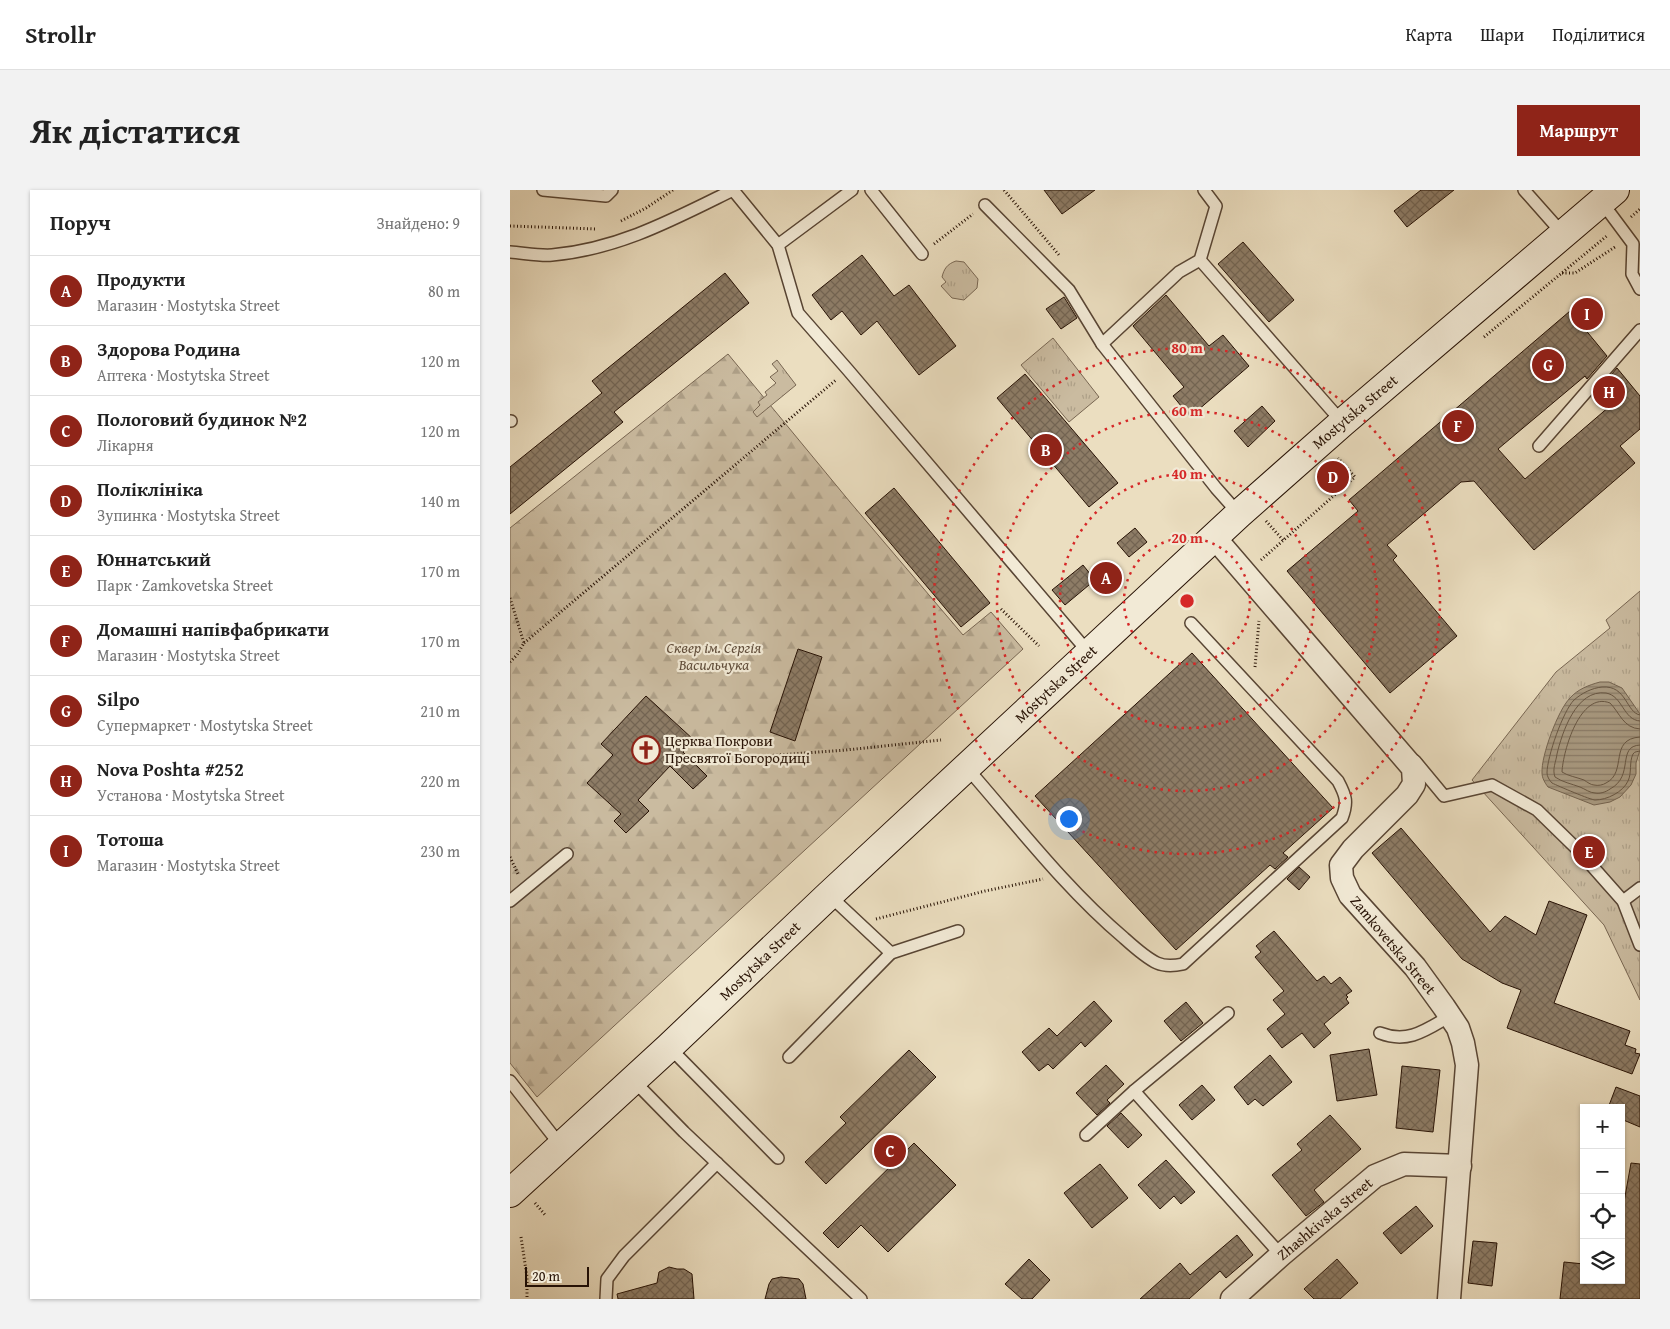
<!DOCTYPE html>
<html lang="uk">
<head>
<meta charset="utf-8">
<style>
  :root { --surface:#fff; --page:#f2f2f2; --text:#222; --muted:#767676; --line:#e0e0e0; --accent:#8f2418 }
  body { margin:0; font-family:"Gentium Book Plus",serif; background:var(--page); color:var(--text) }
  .controls { position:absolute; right:15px; bottom:15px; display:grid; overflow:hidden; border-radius:0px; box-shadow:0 1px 4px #0004 }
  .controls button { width:45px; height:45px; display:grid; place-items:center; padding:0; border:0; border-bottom:1px solid var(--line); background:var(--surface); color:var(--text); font:25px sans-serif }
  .scale { position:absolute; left:15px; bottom:12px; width:64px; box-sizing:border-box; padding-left:5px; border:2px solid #271205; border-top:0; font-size:14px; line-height:18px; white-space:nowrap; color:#271205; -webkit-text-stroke:4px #f2ead6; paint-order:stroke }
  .you { position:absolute; left:558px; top:628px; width:18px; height:18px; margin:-12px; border:4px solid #fff; border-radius:50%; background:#1a73e8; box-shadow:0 0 0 8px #1a73e833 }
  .badge { display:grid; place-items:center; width:32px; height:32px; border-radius:50%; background:var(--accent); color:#fff; font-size:16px; font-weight:700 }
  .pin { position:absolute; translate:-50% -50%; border:2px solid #fff; box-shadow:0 1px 5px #0006 }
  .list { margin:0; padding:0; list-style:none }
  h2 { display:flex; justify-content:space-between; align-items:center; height:65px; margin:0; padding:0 20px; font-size:21px }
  h2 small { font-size:16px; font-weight:400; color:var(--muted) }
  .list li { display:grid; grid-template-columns:32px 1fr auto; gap:15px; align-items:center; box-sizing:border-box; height:70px; padding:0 20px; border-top:1px solid var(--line) }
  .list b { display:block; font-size:19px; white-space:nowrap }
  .list p { margin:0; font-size:16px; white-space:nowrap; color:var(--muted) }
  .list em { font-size:16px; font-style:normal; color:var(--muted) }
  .icon { flex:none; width:28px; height:28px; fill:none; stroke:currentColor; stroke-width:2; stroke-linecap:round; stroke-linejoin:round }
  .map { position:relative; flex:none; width:1130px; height:1109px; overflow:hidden; border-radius:0px }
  header { display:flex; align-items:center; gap:30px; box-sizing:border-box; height:70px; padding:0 25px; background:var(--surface); border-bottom:1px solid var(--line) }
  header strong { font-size:24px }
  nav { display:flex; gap:28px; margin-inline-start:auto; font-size:18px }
  .intro { display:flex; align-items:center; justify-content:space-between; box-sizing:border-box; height:120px; padding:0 30px }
  h1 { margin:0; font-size:35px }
  .button { padding:12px 22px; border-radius:0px; background:var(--accent); color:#fff; font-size:18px; font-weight:700 }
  main { display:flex; gap:30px; padding:0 30px }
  aside { flex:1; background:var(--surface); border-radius:0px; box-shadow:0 1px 4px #0004 }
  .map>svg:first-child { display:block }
  .forest { fill:url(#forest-firs); stroke:#786652 }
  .park { fill:url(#park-tufts); stroke:#786652 }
  .water { fill:url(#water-rules); stroke:#74634f }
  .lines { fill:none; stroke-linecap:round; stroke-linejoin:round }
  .shore { stroke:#685642; stroke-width:1 }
  .building { fill:url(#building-cross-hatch); stroke:#271205 }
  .lane-casing { stroke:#584534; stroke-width:14 }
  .street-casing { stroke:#584534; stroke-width:25 }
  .secondary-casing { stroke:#271205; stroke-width:30 }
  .path { stroke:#271205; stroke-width:3; stroke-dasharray:1 2.5; stroke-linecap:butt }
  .lane { stroke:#f2ead6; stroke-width:11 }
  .street { stroke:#f2ead6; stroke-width:22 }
  .secondary { stroke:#f2ead6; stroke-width:28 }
  .ring { fill:none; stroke:#d62828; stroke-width:2.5; stroke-dasharray:2.5 5 }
  .labels { text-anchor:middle; stroke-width:4.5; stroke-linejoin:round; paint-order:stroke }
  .street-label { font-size:15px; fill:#271205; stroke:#f2ead6 }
  .park-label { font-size:15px; font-style:italic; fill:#604d3b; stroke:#f2ead6 }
  .poi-label { font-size:15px; fill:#271205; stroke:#f2ead6; text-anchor:start }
  .centre { fill:#d62828; stroke:#f2ead6; stroke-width:2.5 }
  .ring-label { font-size:15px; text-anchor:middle; font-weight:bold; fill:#d62828; stroke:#f2ead6; stroke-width:4.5; stroke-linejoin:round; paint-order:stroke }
</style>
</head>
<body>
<header>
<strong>Strollr</strong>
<nav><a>Карта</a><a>Шари</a><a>Поділитися</a></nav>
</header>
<div class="intro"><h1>Як дістатися</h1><a class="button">Маршрут</a></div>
<main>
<aside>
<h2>Поруч<small>Знайдено: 9</small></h2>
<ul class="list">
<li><span class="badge">A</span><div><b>Продукти</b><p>Магазин · Mostytska Street</p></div><em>80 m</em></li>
<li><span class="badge">B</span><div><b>Здорова Родина</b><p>Аптека · Mostytska Street</p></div><em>120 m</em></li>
<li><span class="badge">C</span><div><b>Пологовий будинок №2</b><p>Лікарня</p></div><em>120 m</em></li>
<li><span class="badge">D</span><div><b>Поліклініка</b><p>Зупинка · Mostytska Street</p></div><em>140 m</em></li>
<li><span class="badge">E</span><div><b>Юннатський</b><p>Парк · Zamkovetska Street</p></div><em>170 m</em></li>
<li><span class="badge">F</span><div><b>Домашні напівфабрикати</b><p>Магазин · Mostytska Street</p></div><em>170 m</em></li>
<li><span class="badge">G</span><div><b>Silpo</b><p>Супермаркет · Mostytska Street</p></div><em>210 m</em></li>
<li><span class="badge">H</span><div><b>Nova Poshta #252</b><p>Установа · Mostytska Street</p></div><em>220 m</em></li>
<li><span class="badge">I</span><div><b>Тотоша</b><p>Магазин · Mostytska Street</p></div><em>230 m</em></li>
</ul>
</aside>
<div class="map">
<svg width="1130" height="1109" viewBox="0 0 1130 1109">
  <defs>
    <pattern id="forest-firs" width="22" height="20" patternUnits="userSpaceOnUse" patternTransform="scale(1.25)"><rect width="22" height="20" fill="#cabba0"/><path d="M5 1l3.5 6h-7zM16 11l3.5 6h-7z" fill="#aea088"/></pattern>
    <pattern id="park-tufts" width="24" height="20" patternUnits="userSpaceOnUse" patternTransform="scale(1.25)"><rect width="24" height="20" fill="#cabba0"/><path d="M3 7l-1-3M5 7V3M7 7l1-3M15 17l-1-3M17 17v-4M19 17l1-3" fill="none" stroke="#aea088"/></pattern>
    <pattern id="water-rules" width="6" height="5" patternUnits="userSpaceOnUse" patternTransform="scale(1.25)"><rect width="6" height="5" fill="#a89980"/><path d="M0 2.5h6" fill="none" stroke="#897b67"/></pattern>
    <pattern id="building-cross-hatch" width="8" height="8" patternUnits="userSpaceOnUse" patternTransform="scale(1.25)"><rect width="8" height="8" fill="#8d7c66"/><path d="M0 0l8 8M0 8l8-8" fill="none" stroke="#736452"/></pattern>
  </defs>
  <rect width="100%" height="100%" fill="#ebdec0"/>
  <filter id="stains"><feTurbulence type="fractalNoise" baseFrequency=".004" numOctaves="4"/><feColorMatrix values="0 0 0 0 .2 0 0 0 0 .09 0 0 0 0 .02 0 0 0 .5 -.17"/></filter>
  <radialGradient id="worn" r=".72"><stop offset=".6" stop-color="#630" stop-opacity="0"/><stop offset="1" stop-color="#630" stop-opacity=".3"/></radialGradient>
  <polygon class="forest" points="218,164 340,312 453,445 481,422 513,459 27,907 0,873 0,338"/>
  <g class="park">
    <path d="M446,71L454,72L468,89L467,98L454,110L442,108L431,96L436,92L432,87C434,79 437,74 446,71Z"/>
    <polygon points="543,148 589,207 559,232 511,175"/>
    <polygon points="267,170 286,195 247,227 243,222 250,215 248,212 257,205 255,202 266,193 260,187 268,181 262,174"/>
    <polygon points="1130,401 1130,810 1094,735 962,590 1046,482 1100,438 1096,430"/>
  </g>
  <path class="water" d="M1090,492H1099L1112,498L1130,524V560L1126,573V584L1121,595L1110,607L1100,612L1084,615L1038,597C1035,593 1032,588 1032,583C1031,566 1048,520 1060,508C1068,499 1079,495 1090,492Z"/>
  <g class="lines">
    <g class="shore">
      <path d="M1130,525C1116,523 1117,495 1092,497C1082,498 1072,503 1064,510C1053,521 1037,567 1037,583C1037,586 1039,590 1042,593C1048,596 1081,610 1085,610C1097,610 1113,602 1118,591C1122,583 1119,572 1123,564C1125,561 1127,562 1130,561"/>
      <path d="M1130,531C1113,530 1113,506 1096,503C1066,499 1052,543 1047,564C1046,572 1042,579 1045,587C1052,592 1062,594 1070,597C1075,599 1080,603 1085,603C1090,604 1096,602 1100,599C1125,586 1106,556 1130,555"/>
      <path d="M1130,539C1113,538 1110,523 1100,513C1070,501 1053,561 1052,582C1058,586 1066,587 1074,590C1077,592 1081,595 1084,595C1088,596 1093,595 1096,593C1118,582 1098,549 1130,547"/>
    </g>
  </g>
  <g class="building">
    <polygon points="534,0 585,0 552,24"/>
    <polygon points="911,0 944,0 897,37 884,21"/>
    <polygon points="733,52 784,110 759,132 708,74"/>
    <polygon points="352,65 384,106 399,95 446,156 409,185 367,131 351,145 332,121 321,130 302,105"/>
    <polygon points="215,83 239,113 104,222 113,232 0,324 0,277 92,203 82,191"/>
    <polygon points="656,105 699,156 713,145 739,176 680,227 663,206 674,197 623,136"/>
    <polygon points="554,107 567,128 551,139 536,119"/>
    <polygon points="1060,121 1097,166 1077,189 1075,186 988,259 1015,289 1100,216 1087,201 1107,178 1130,206 1130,239 1110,256 1125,273 1024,360 964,291 951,292 877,355 887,366 883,370 947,446 880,503 777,381 848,321 839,310"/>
    <polygon points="515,184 608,293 579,317 487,208"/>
    <polygon points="752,216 765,231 738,257 724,241"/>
    <polygon points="384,298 480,413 451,437 355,323"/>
    <polygon points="625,338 637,352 619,367 607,353"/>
    <polygon points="573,375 585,390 555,415 542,400"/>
    <polygon points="288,459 312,467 285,551 260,542"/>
    <polygon points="682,463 823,618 773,663 778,667 765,679 760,675 666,760 525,606"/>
    <polygon points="136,506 184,550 173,562 197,586 183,599 160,576 128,610 139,621 116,643 104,631 111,624 77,593 103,565 91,554"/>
    <polygon points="891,638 980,742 995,726 1026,745 1039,711 1077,725 1044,813 1120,841 1115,855 1126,859 1125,863 1130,864 1122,884 997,838 1011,800 992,793 952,769 862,663"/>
    <polygon points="789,677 800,687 789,700 777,689"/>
    <polygon points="764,741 807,791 814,786 821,794 830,787 842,801 836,805 838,807 836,809 839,813 814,834 821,843 804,858 792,843 772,858 757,839 775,824 763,810 774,801 745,767 751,762 746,756"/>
    <polygon points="584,811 602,831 575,857 571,852 543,879 538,874 529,881 512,862 539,838 547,846"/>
    <polygon points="676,812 693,833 671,851 654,831"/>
    <polygon points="859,859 867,905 827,911 820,865"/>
    <polygon points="399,860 426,887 316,994 295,972 336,933 330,927"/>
    <polygon points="760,865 782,892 753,916 745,909 738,915 724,897"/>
    <polygon points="596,875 614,894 597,910 600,913 587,925 566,903"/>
    <polygon points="892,876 930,880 923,942 886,938"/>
    <polygon points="692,895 705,910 682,930 669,915"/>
    <polygon points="1106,897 1130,906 1130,937 1111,929 1111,918 1098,918"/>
    <polygon points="611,923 632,945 618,958 597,936"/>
    <polygon points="820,925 851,959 804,1000 814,1012 796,1026 762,985 792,960 787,954"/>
    <polygon points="404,953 446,995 378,1062 351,1035 328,1058 313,1043"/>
    <polygon points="656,970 685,1002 671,1014 664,1006 650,1019 628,995"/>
    <polygon points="1121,973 1130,974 1130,1109 1050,1109 1054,1072 1074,1074 1074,1090 1111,1090 1111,1029"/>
    <polygon points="590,974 618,1008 582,1038 554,1003"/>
    <polygon points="906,1016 923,1036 891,1064 873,1043"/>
    <polygon points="727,1045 743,1065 716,1088 710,1081 679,1109 630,1109 670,1073 680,1085"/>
    <polygon points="963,1051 987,1053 982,1096 958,1093"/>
    <polygon points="519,1069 540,1090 522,1109 512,1109 495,1094"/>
    <polygon points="827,1069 848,1093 830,1109 804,1109 794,1099"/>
    <polygon points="159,1077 167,1079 174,1079 182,1084 184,1109 108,1109 107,1104 147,1093 149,1082"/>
    <polygon points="271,1087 289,1089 293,1094 296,1109 255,1109 259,1094 262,1089"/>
  </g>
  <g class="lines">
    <defs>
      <g id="lane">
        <polyline points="33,0 96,6 102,0"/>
        <polyline points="223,0 268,55 288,123 338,180 579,463"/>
        <polyline points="361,0 412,64"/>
        <polyline points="1014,0 1053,44"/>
        <polyline points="1091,11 1123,54 1122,84 1130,99"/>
        <polyline points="475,15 559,100 592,154 706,298 729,324"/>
        <polyline points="268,55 342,0"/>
        <path d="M0,62C14,63 29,66 42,65C109,59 164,29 223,0"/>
        <polyline points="690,70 832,232"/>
        <polyline points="592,154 669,82 690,70 706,16 694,0"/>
        <polyline points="0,231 1,231"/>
        <polyline points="1029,256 1130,140"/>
        <polyline points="905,571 934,606 982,595 1027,620 1067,659 1113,711 1130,755"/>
        <path d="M457,578C507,635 556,699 614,748C624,757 636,768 647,773C656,777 664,776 673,774L832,628C838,612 836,606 828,591L681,433"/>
        <polyline points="0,711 57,664"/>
        <polyline points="1113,711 1130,698"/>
        <polyline points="381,763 448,741"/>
        <path d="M870,843C898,854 916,840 940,826"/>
        <polyline points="159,857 268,968"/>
        <polyline points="279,867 381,763 319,705"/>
        <polyline points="123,890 174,942 351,1109"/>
        <polyline points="0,891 51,956"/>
        <polyline points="624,901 771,1065"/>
        <polyline points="576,945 624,901 718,823"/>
        <polyline points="96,1109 97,1089 114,1066 207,973"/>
      </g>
      <g id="street">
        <polyline points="704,347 903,578 904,594 897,605 843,659 831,675 832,688 840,705 905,777 934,817 948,838 953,853 957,875 939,1109"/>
        <polyline points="722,1109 771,1065 865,986 894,974 950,976"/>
      </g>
      <polyline id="secondary" points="0,1003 159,857 319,705 729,324 832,233 1105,0"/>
    </defs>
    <use href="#lane" class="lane-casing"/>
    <use href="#street" class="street-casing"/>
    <use href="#secondary" class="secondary-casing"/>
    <g class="path">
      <polyline points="494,0 549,65"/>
      <polyline points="1121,27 1130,19"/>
      <polyline points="111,31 136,18 163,0"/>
      <polyline points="0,36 87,39"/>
      <polyline points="424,54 463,24"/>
      <polyline points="1052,83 1065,83 1105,57"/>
      <polyline points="974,147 1098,45"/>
      <polyline points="756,331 773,350"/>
      <polyline points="751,370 845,287 828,268"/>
      <polyline points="0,408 14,453 7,465 0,472"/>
      <polyline points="491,419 529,456"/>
      <polyline points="14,453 327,189"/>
      <polyline points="745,477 749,431"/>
      <polyline points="242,567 336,560 431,550"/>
      <polyline points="0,667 8,684"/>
      <polyline points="366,729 475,701 533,689"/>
      <polyline points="25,1013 36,1026"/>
      <polyline points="11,1047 17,1087 17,1109"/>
    </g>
    <use href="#lane" class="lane"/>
    <use href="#street" class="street"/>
    <use href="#secondary" class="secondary"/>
  </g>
  <g class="ring">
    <circle cx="677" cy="411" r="63"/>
    <circle cx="677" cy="411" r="127"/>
    <circle cx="677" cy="411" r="190"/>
    <circle cx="677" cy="411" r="253"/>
  </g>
  <defs>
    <symbol id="church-ring" viewBox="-11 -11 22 22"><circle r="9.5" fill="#f2ead6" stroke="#8f2418" stroke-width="1.5"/><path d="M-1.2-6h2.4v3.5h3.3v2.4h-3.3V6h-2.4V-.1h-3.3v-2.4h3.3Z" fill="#8f2418"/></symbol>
  </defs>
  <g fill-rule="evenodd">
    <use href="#church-ring" x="120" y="544" width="32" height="32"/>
  </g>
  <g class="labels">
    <g class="street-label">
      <text transform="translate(845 222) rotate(-40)" y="5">Mostytska Street</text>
      <text transform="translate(546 494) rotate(-43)" y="5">Mostytska Street</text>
      <text transform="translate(883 755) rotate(50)" y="5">Zamkovetska Street</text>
      <text transform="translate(250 771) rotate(-44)" y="5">Mostytska Street</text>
      <text transform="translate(815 1029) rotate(-40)" y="5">Zhashkivska Street</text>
    </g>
    <g class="park-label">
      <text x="204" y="463">Сквер ім. Сергія<tspan x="204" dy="17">Васильчука</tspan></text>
    </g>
    <g class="poi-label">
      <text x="155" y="556">Церква Покрови<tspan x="155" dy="17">Пресвятої Богородиці</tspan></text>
    </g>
  </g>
  <circle cx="677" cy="411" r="8" class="centre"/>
  <g class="ring-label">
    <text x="677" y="163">80 m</text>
    <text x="677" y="226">60 m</text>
    <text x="677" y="289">40 m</text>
    <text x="677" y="353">20 m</text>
  </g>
  <rect width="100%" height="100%" filter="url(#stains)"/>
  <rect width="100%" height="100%" fill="url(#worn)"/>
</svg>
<div class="controls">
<button>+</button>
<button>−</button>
<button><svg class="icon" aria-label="locate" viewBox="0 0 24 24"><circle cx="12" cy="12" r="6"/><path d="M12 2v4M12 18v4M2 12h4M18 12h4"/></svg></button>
<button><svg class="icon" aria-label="layers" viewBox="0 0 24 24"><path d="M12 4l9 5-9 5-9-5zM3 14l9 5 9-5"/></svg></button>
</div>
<div class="scale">20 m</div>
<div class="you"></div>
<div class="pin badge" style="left:596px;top:388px">A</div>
<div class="pin badge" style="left:536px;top:260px">B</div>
<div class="pin badge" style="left:380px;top:961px">C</div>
<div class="pin badge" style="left:823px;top:287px">D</div>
<div class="pin badge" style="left:1079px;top:662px">E</div>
<div class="pin badge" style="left:948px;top:236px">F</div>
<div class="pin badge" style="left:1038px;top:175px">G</div>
<div class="pin badge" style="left:1099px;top:202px">H</div>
<div class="pin badge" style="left:1077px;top:124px">I</div>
</div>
</main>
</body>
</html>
